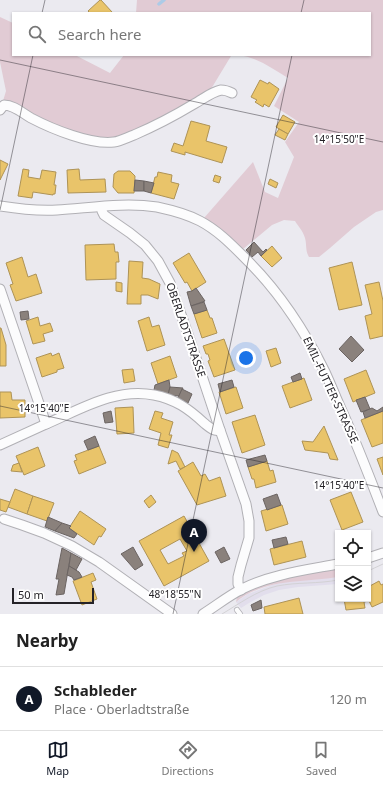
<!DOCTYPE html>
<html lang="en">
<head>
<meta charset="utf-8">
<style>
  :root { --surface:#fff; --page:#f6f6f6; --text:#222; --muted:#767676; --line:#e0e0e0; --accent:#111827 }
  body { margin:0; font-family:"Noto Sans",sans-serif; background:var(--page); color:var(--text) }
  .controls { position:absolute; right:12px; bottom:12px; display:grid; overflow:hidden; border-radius:0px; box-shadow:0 1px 3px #0004 }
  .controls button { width:36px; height:36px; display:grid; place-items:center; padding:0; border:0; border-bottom:1px solid var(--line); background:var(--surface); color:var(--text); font:20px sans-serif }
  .scale { position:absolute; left:12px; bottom:10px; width:82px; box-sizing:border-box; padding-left:4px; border:2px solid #242227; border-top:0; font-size:11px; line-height:14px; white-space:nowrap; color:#242227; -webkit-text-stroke:3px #fff; paint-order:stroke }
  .you { position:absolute; left:246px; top:358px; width:14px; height:14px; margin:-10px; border:3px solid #fff; border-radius:50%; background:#1a73e8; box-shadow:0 0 0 6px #1a73e833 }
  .badge { display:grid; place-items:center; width:26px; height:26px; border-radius:50%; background:var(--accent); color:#fff; font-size:13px; font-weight:700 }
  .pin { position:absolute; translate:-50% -33px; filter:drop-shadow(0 1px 2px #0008) }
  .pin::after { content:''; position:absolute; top:21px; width:14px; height:12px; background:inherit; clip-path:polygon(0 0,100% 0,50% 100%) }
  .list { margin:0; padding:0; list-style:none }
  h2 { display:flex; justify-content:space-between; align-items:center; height:52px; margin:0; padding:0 16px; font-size:17px }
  h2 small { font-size:13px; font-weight:400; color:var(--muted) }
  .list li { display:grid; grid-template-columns:26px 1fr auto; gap:12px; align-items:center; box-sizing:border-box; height:64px; padding:0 16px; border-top:1px solid var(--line) }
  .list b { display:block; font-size:15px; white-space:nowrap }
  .list p { margin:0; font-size:13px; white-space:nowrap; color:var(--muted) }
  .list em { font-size:13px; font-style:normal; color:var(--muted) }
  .icon { flex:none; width:22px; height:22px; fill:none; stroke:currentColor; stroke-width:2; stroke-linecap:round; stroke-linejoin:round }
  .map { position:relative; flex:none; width:383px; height:614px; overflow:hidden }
  .search { position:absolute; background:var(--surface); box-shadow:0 1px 3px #0004; left:12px; right:12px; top:12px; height:44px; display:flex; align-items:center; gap:10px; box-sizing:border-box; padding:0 14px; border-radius:0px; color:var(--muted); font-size:15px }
  .sheet { height:116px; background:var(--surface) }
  nav { display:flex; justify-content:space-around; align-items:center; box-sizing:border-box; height:56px; border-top:1px solid var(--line); background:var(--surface); font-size:11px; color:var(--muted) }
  nav a { display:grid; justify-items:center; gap:2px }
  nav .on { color:var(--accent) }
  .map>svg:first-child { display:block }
  .built { fill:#e2deec }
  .green { fill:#e1cbd4 }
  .homes { fill:#e9c46a; stroke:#ae9356; fill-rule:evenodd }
  .industry { fill:#8a817c; stroke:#6b6462 }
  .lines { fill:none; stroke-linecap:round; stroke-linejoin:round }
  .stream { stroke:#accbe7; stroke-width:3.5 }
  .service-casing { stroke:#b1b0b5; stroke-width:6 }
  .minor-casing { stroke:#b1b0b5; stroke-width:11 }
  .service { stroke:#fcfcfd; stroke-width:4.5 }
  .minor { stroke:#fcfcfd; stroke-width:9 }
  .tram { stroke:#d3d2d5; stroke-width:1 }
  .ticks { fill:none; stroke:#242227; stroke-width:1; stroke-opacity:0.45 }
  .labels { text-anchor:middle; stroke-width:4; stroke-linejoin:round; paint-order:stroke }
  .street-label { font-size:11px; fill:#242227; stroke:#fff }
  .ticks-label { font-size:10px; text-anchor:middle; fill:#242227; stroke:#fff; stroke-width:4; stroke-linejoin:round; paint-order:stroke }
</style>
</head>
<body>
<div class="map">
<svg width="383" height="614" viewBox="0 0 383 614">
  <rect width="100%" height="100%" fill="#ebeaf0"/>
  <polygon class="built" points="338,577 338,584 298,587 279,590 264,595 249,603 241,608 236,602 248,594 272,585 286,582"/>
  <g class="green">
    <path d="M137,0H383V210L376,212L354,227L330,248L319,257H309C305,250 307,245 305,238C303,231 298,226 295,221L284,220L272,225L243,249L204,218L253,162L265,192L278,198L294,157L285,142L299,122L274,106L288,78C273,69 257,57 238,55H370V13H136Z"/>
    <polygon points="0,17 13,23 13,55 75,55 110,73 124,55 235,55 231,56 211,89 201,97 140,130 107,141 53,125 7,101 3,101 6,91 0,62"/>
    <path d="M338,568V577C303,583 265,578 236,602L237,597C243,593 249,590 256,588C282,577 310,573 338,568Z"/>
  </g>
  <g class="homes">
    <polygon points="100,0 101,0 112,12 111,13 90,13 88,11"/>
    <polygon points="260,80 268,84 269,82 279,89 269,107 264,104 263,107 255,102 257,100 251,97"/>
    <polygon points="283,115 295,122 288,134 276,127"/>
    <polygon points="191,121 210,126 206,141 227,147 222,163 185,152 185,155 171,151 174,143 183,146"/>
    <polygon points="279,129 288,134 285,140 275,135"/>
    <polygon points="0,160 8,164 0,180"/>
    <polygon points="23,169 29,170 28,177 40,179 42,170 56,172 54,185 56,185 55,194 53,194 53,195 33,192 32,198 18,196"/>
    <polygon points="79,169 80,180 105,179 106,192 68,193 67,170"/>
    <polygon points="118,171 130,171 135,176 134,193 118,193 113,187 114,174"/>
    <polygon points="158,172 172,175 171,182 179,184 174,199 151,193 155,177 157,177"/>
    <polygon points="215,175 221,177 219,183 213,181"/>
    <polygon points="270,179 278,183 276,188 268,184"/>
    <polygon points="114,244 115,252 118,252 119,262 116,262 116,279 86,280 85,245"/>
    <polygon points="272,246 282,258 272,267 261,256"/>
    <polygon points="189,253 206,282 192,291 187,282 185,283 173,263"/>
    <polygon points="22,257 28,277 36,274 42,293 16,301 10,285 13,284 6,263"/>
    <polygon points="129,261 143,262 142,278 149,279 160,284 158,299 148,295 141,295 141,304 127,304"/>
    <polygon points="352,262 362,305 339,310 329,268"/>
    <polygon points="116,282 122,283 122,292 116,291"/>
    <polygon points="379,282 383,301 383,336 370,339 365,316 372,314 365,285"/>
    <polygon points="207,310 210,318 212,318 217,333 202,338 194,314"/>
    <polygon points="38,317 40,326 50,323 53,331 43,334 45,341 33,344 26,321"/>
    <polygon points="149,317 152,327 159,325 165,345 147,351 138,321"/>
    <polygon points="0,328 1,328 6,345 6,366 0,366"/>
    <polygon points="224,339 235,370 214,377 208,361 210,360 208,354 206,354 203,346"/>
    <polygon points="276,348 281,363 271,367 266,351"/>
    <polygon points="51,353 52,356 59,353 64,368 57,370 57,372 42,377 36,358"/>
    <polygon points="170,356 177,377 158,384 151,363"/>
    <polygon points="133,369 135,381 124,383 122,370"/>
    <polygon points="366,370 375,393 353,402 344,379"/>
    <polygon points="304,378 312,400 290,408 282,386"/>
    <polygon points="236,387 243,408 226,414 219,392"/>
    <polygon points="0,392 11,392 12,400 25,400 25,417 0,418"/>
    <polygon points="133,407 134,433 117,434 115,408"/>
    <polygon points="155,411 163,413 161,418 173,422 169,435 172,435 168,448 158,445 161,433 149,429"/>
    <polygon points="383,411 383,443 372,447 361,420"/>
    <polygon points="255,415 265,445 242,453 232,422"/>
    <polygon points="324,426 338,460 330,459 328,453 305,450 302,441 313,442"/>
    <polygon points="99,446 106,463 79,474 74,461 77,460 75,455"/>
    <polygon points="38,447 45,466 24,475 16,456"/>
    <polygon points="172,450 178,453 185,467 180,469 176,461 168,464"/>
    <polygon points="383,457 383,475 377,459"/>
    <polygon points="267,461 270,471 273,470 276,482 256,488 254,479 252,479 248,467"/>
    <polygon points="193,462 201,476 205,474 209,481 220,477 226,496 197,505 178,471"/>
    <polygon points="19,463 22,472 11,471 13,465"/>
    <polygon points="15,489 33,496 27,514 8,507"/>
    <polygon points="351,492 363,522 342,530 330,500"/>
    <polygon points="151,495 156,502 149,508 144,501"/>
    <polygon points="33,496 54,503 47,521 27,514"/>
    <polygon points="0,499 10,502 6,512 0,510"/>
    <polygon points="282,505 288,524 266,531 261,511"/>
    <polygon points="80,511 106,529 101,537 99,536 94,545 69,528"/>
    <path d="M184,516L209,561L164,586L139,541ZM180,539L187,551L182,553L184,556L168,564L160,550Z"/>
    <polygon points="302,541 306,557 274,565 270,549"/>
    <polygon points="93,573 96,580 91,582 97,599 82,605 73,581"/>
    <polygon points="379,581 381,585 383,584 383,602 372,607 369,601 364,602 365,608 346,610 344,599 368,599 368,587"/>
    <polygon points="299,598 303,614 265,614 264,607"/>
  </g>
  <g class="industry">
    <polygon points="135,180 144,181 144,191 134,191"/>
    <polygon points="144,181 154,183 151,193 144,191"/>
    <polygon points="254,242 263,252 266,249 267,250 261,256 258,252 252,257 246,250"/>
    <polygon points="196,288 205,301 191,306 187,292 192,291"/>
    <polygon points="204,302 207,310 194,314 191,306"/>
    <polygon points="28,311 29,319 21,320 20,312"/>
    <polygon points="351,336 364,350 352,362 339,349"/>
    <polygon points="300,373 302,379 293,382 291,377"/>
    <polygon points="169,380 170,387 168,395 154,390 155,385"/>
    <polygon points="232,380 234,387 220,392 218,384"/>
    <polygon points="170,387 183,388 179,396 168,395"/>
    <polygon points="182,389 192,394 188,403 178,398"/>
    <polygon points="365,397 370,409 361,412 356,400"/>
    <polygon points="383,407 383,411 365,418 363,412 372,408 377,411"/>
    <polygon points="111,411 113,422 105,423 103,413"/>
    <polygon points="95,436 99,446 88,450 84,441"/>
    <polygon points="265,455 267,461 248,467 246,460"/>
    <polygon points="277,494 281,505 267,510 263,499"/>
    <polygon points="48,517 62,523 55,531 45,527"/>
    <polygon points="62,523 71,526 69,528 77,534 74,538 55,531"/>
    <polygon points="286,537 288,544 274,548 272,540"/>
    <polygon points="133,547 143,565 135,570 121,554"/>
    <polygon points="224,547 230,559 221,563 215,552"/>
    <polygon points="62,548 71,553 64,594 56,595 59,579 56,579"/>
    <polygon points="71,553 82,559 76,570 69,566"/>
    <polygon points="69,566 79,572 82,577 74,580 72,577 67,575"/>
    <polygon points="261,600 262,608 253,611 251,605"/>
  </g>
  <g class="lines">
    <polyline class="stream" points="159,4 164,0"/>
    <defs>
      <polyline id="service" points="237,610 240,614"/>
      <g id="minor">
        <path d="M0,110L4,105C14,105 22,113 31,118C52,129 91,145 114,142C121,141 128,137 134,135C155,126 174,116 194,104C202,100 211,92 221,90C225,90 228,91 232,93"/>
        <path d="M0,206C19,209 38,211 57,210C90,208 124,202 157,207C171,210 187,214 200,221C217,230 230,243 244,257C278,290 304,329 325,372C331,385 336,398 342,411C357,444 370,478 383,512"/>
        <polyline points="101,207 102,211 104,215 130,233 145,245 158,261 170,283 189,337 220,430 246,504 249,521 249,538 241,565 238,577 238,584 241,590"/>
        <polyline points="0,289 46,424 0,445"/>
        <path d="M46,424C79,410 116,387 154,395C175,399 189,409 204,423C209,427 214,432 220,430"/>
        <polyline points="4,519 22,525 44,533 72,546 99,562 172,614"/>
        <polyline points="368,558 383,553"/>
        <path d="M203,614C216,606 228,596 242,589C272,574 306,570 338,564"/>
      </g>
    </defs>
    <use href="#service" class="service-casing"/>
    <use href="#minor" class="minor-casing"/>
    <use href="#service" class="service"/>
    <use href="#minor" class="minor"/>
    <g class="tram">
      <polyline points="368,571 383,564"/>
      <path d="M222,614C239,604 256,591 277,586C297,582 318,584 338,580"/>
    </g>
  </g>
  <path class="ticks" d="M42,13L45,0M301,13L304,0M0,60L383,142M0,210L33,55M0,406L383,488M173,614L292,55"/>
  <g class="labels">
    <g class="street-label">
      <text transform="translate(186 330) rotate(71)" y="4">OBERLADTSTRASSE</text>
      <text transform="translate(331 390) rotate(65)" y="4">EMIL-FUTTER-STRASSE</text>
    </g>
  </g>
  <g class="ticks-label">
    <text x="339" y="143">14°15'50"E</text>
    <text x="44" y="412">14°15'40"E</text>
    <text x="339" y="489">14°15'40"E</text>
    <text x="175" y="598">48°18'55"N</text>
  </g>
</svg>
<div class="controls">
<button><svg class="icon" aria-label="locate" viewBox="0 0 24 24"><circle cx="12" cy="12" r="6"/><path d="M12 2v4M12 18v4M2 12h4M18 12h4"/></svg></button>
<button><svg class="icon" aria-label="layers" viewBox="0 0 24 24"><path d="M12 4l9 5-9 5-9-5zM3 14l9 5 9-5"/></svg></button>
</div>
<div class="scale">50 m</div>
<div class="you"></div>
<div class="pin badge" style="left:194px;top:552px">A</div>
<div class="search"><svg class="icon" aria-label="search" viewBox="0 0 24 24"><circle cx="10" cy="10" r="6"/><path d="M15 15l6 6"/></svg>Search here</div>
</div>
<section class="sheet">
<h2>Nearby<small></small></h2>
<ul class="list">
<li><span class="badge">A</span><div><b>Schableder</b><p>Place · Oberladtstraße</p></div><em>120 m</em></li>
</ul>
</section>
<nav>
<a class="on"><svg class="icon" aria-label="map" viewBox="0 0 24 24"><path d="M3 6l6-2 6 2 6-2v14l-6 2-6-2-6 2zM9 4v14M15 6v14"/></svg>Map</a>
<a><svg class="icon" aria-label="directions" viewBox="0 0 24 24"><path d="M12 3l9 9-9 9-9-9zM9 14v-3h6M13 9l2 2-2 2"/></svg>Directions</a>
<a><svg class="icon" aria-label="saved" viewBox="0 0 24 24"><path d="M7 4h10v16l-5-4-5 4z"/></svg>Saved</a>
</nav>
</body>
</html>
